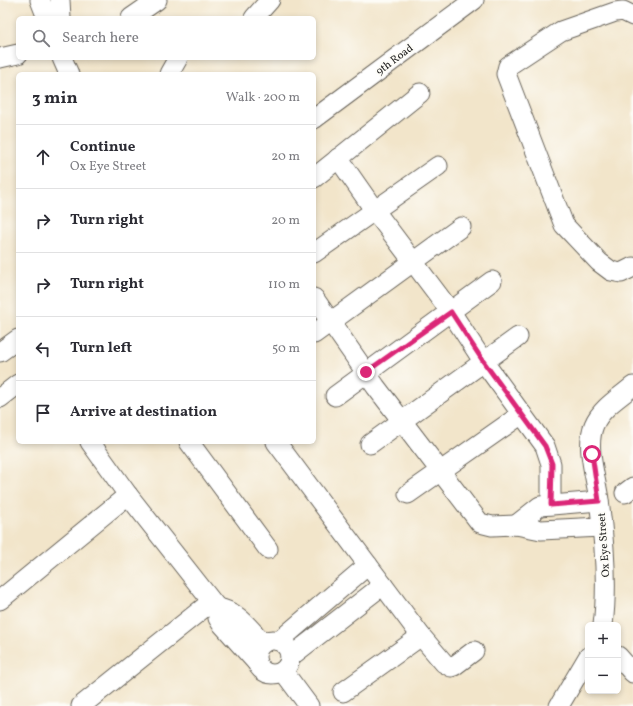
<!DOCTYPE html>
<html lang="en">
<head>
<meta charset="utf-8">
<style>
  :root { --surface:#fff; --page:#f7f7f7; --text:#2b2b33; --muted:#7c7c81; --line:#e1e1e2 }
  body { margin:0; font-family:Vollkorn,serif; background:var(--page); color:var(--text) }
  .controls { position:absolute; right:12px; bottom:12px; display:grid; overflow:hidden; border-radius:6px; box-shadow:0 2px 6px #0003 }
  .controls button { width:36px; height:36px; display:grid; place-items:center; padding:0; border:0; border-bottom:1px solid var(--line); background:var(--surface); color:var(--text); font:20px sans-serif }
  .stop { position:absolute; width:12px; height:12px; margin:-9px; border:3px solid #db2777; border-radius:50%; background:#fff }
  .stop.end { background:#db2777; border-color:#fff; box-shadow:0 1px 4px #0008 }
  .list { margin:0; padding:0; list-style:none }
  h2 { display:flex; justify-content:space-between; align-items:center; height:52px; margin:0; padding:0 16px; font-size:17px }
  h2 small { font-size:13px; font-weight:400; color:var(--muted) }
  .list li { display:grid; grid-template-columns:26px 1fr auto; gap:12px; align-items:center; box-sizing:border-box; height:64px; padding:0 16px; border-top:1px solid var(--line) }
  .list b { display:block; font-size:15px; white-space:nowrap }
  .list p { margin:0; font-size:13px; white-space:nowrap; color:var(--muted) }
  .list em { font-size:13px; font-style:normal; color:var(--muted) }
  .icon { flex:none; width:22px; height:22px; fill:none; stroke:currentColor; stroke-width:2; stroke-linecap:round; stroke-linejoin:round }
  .map { position:relative; flex:none; width:633px; height:706px; overflow:hidden }
  .search { position:absolute; background:var(--surface); box-shadow:0 2px 6px #0003; left:16px; top:16px; width:300px; height:44px; display:flex; align-items:center; gap:10px; box-sizing:border-box; padding:0 14px; border-radius:6px; color:var(--muted); font-size:15px }
  .panel { position:absolute; background:var(--surface); box-shadow:0 2px 6px #0003; left:16px; top:72px; width:300px; height:372px; border-radius:6px }
  .map>svg:first-child { display:block }
  .lines { fill:none; stroke-linecap:round; stroke-linejoin:round }
  .minor-casing { stroke:#676259; stroke-width:21 }
  .minor { stroke:#fff; stroke-width:19 }
  .route { stroke:#db2777; stroke-width:5 }
  .labels { text-anchor:middle; stroke-width:3.5; stroke-linejoin:round; paint-order:stroke }
  .street-label { font-size:11px; fill:#1c1c1c; stroke:#fdfcf7 }
</style>
</head>
<body>
<div class="map">
<svg width="633" height="706" viewBox="0 0 633 706">
  <rect width="100%" height="100%" fill="#fdfcf7"/>
  <filter id="ink" filterUnits="userSpaceOnUse"><feTurbulence type="fractalNoise" baseFrequency=".025" numOctaves="2"/><feDisplacementMap in="SourceGraphic" scale="8" xChannelSelector="R" yChannelSelector="G"/><feConvolveMatrix kernelMatrix="1 2 1 2 8 2 1 2 1" color-interpolation-filters="sRGB"/></filter>
  <filter id="wash" filterUnits="userSpaceOnUse"><feTurbulence type="fractalNoise" baseFrequency=".012" numOctaves="4" result="noise"/><feDisplacementMap in="SourceGraphic" scale="16" xChannelSelector="R" yChannelSelector="G"/><feGaussianBlur stdDeviation="0.9" result="paint"/><feColorMatrix in="noise" values="0 0 0 0 0 0 0 0 0 0 0 0 0 0 0 0 0 1.4 0 .05"/><feComposite in="paint" operator="in"/></filter>
  <g filter="url(#wash)">
    <rect width="100%" height="100%" fill="#f2e5ca"/>
  </g>
  <g filter="url(#ink)">
    <g class="lines">
      <defs>
        <g id="minor">
          <polyline points="40,0 47,18"/>
          <polyline points="60,0 61,18"/>
          <polyline points="633,16 623,11 615,12 561,31 508,66 506,74 564,225 599,262 611,271 621,273 633,267"/>
          <polyline points="131,18 157,0"/>
          <polyline points="254,18 270,0"/>
          <polyline points="0,58 18,54"/>
          <polyline points="62,58 69,74"/>
          <polyline points="169,74 178,58"/>
          <polyline points="314,119 474,0"/>
          <polyline points="338,158 375,211 451,312 483,361 545,446 551,464 551,505"/>
          <polyline points="314,178 420,93"/>
          <polyline points="314,253 438,166"/>
          <polyline points="314,298 376,387 480,523 492,526 516,525 541,530 601,527"/>
          <polyline points="314,334 461,227"/>
          <polyline points="0,352 18,339"/>
          <polyline points="335,396 492,281"/>
          <polyline points="0,398 18,384"/>
          <polyline points="90,442 128,495 217,608 218,618 221,623 256,662"/>
          <polyline points="189,442 268,549"/>
          <polyline points="276,442 421,636 444,663 451,667 454,666 474,651"/>
          <polyline points="370,444 518,337"/>
          <polyline points="625,493 633,487"/>
          <polyline points="408,494 522,414"/>
          <polyline points="516,525 540,506 599,501"/>
          <polyline points="0,600 128,495"/>
          <path d="M217,608C238,611 249,628 263,643"/>
          <path d="M603,625C608,587 604,538 599,500C596,477 585,447 594,425C601,408 620,397 633,386"/>
          <circle cx="273" cy="657" r="17"/>
          <polyline points="279,641 368,565"/>
          <polyline points="618,656 633,673"/>
          <polyline points="290,657 383,585"/>
          <polyline points="283,671 309,706"/>
          <polyline points="343,692 421,636"/>
          <polyline points="81,706 211,602"/>
          <polyline points="559,706 588,657"/>
        </g>
      </defs>
      <use href="#minor" class="minor-casing"/>
      <use href="#minor" class="minor"/>
    </g>
  </g>
  <g class="lines" filter="url(#ink)">
    <polyline class="route" points="366,372 451,312 483,361 545,446 552,464 551,505 599,501 592,454"/>
  </g>
  <g class="labels">
    <g class="street-label">
      <text transform="translate(394 59) rotate(-37)" y="4">9th Road</text>
      <text transform="translate(603 545) rotate(-94)" y="4">Ox Eye Street</text>
    </g>
  </g>
</svg>
<div class="controls">
<button>+</button>
<button>−</button>
</div>
<div class="stop" style="left:592px;top:454px"></div>
<div class="stop end" style="left:366px;top:372px"></div>
<div class="search"><svg class="icon" aria-label="search" viewBox="0 0 24 24"><circle cx="10" cy="10" r="6"/><path d="M15 15l6 6"/></svg>Search here</div>
<section class="panel">
<h2>3 min<small>Walk · 200 m</small></h2>
<ul class="list">
<li><svg class="icon" aria-label="ahead" viewBox="0 0 24 24"><path d="M12 20V5M6 11l6-6 6 6"/></svg><div><b>Continue</b><p>Ox Eye Street</p></div><em>20 m</em></li>
<li><svg class="icon" aria-label="right" viewBox="0 0 24 24"><path d="M7 20v-9h11M14 6l5 5-5 5"/></svg><div><b>Turn right</b></div><em>20 m</em></li>
<li><svg class="icon" aria-label="right" viewBox="0 0 24 24"><path d="M7 20v-9h11M14 6l5 5-5 5"/></svg><div><b>Turn right</b></div><em>110 m</em></li>
<li><svg class="icon" aria-label="left" viewBox="0 0 24 24"><path d="M17 20v-9H6M10 6l-5 5 5 5"/></svg><div><b>Turn left</b></div><em>50 m</em></li>
<li><svg class="icon" aria-label="arrive" viewBox="0 0 24 24"><path d="M6 21V4h12l-3 4 3 4H6"/></svg><div><b>Arrive at destination</b></div></li>
</ul>
</section>
</div>
</body>
</html>
